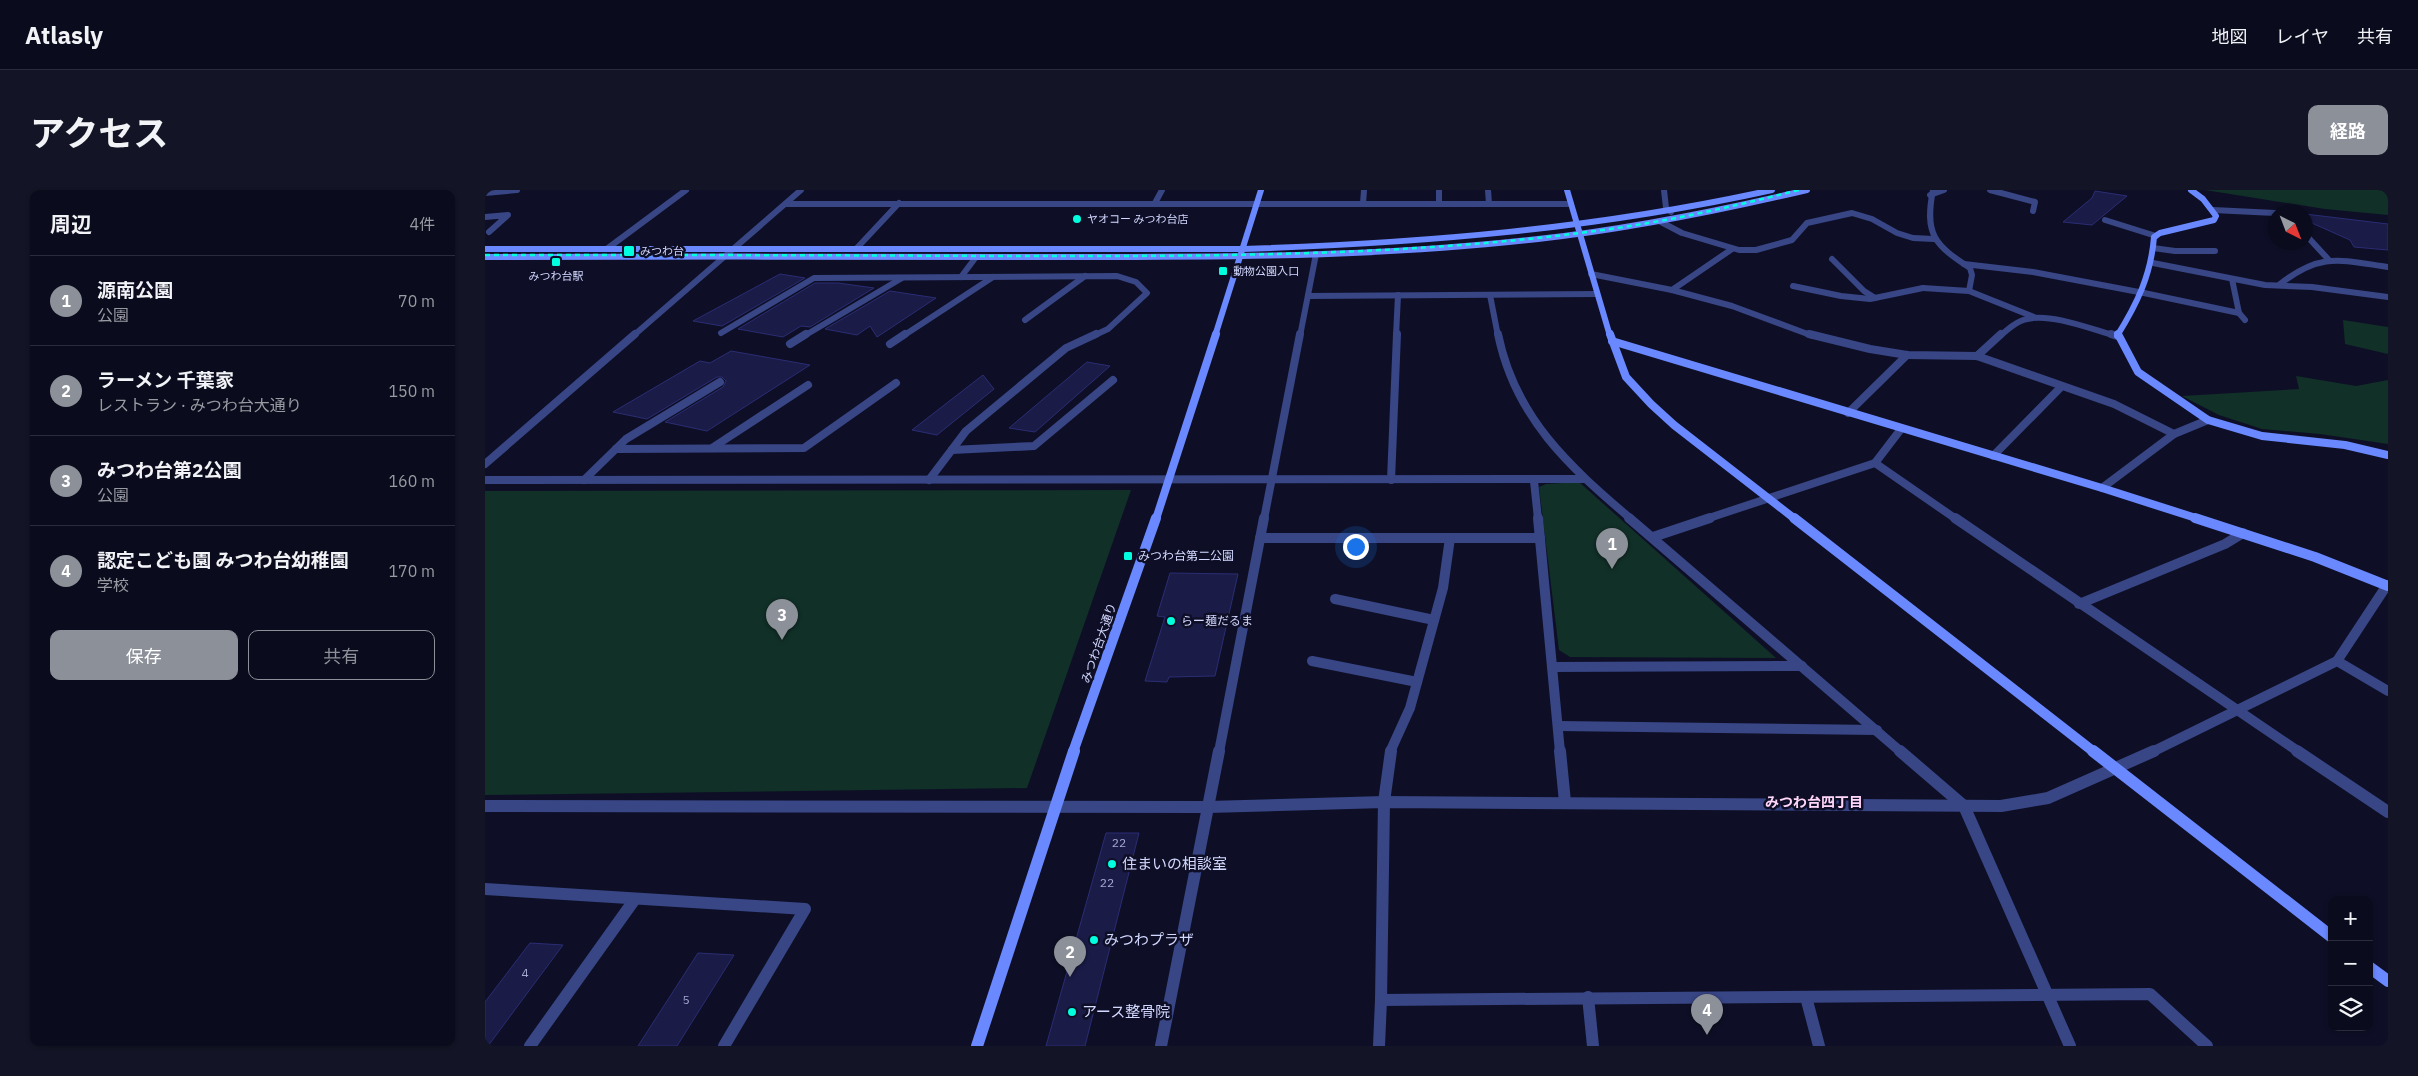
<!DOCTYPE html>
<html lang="ja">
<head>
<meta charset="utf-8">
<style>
  :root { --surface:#0a0b1c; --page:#131425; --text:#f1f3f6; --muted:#999ba3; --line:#2a2b3b; --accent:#8c9099 }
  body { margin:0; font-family:"IBM Plex Sans","Noto Sans JP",sans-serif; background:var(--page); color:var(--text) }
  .controls { position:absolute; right:15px; bottom:15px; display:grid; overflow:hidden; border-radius:10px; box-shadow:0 1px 4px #0004 }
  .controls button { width:45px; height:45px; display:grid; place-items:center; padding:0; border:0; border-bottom:1px solid var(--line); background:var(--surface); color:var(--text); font:25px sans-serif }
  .compass { position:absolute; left:1783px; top:15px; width:45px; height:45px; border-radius:50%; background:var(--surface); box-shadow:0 1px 4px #0004; rotate:138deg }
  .you { position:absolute; left:870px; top:356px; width:18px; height:18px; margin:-12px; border:4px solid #fff; border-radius:50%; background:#1a73e8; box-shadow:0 0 0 8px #1a73e833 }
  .badge { display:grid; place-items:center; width:32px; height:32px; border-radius:50%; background:var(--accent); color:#fff; font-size:16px; font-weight:700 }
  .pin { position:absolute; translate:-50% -41px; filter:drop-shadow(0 1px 2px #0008) }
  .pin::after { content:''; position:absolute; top:26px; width:18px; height:15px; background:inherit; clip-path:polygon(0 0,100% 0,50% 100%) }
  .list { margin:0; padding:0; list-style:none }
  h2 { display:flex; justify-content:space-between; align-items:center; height:65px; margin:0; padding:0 20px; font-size:21px }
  h2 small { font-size:16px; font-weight:400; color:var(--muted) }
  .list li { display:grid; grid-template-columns:32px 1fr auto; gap:15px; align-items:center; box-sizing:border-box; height:90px; padding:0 20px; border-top:1px solid var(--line) }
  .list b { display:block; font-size:19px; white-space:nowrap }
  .list p { margin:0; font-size:16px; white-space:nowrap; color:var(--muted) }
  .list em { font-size:16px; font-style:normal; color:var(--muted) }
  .actions { display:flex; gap:10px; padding:15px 20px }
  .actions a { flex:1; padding:11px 0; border:1px solid var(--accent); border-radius:10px; text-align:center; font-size:18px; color:var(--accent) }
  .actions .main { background:var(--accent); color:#fff }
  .icon { flex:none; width:28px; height:28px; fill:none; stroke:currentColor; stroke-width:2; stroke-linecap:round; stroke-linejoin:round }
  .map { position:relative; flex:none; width:1903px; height:856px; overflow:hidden; border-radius:10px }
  header { display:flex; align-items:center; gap:30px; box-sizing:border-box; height:70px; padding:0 25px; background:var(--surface); border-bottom:1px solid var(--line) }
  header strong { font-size:24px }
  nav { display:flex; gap:28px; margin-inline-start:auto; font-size:18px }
  .intro { display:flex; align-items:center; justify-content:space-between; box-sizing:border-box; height:120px; padding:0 30px }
  h1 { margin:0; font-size:35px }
  .button { padding:12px 22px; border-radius:10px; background:var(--accent); color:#fff; font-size:18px; font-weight:700 }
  main { display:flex; gap:30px; padding:0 30px }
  aside { flex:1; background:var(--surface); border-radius:10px; box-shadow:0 1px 4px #0004 }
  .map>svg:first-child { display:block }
  .green { fill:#113028 }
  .building { fill:#1a1b47; stroke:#2b2d74 }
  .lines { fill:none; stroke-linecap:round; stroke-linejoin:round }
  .lane-far3 { stroke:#384686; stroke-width:6 }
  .lane-far2 { stroke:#384686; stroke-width:8 }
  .lane-far1 { stroke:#384686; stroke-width:10 }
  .lane { stroke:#384686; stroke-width:12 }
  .street-far3 { stroke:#384686; stroke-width:6 }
  .street-far2 { stroke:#384686; stroke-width:8 }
  .street-far1 { stroke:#384686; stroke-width:10 }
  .street { stroke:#384686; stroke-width:12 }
  .secondary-far3 { stroke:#6a88ff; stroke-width:6 }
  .secondary-far2 { stroke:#6a88ff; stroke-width:8 }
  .secondary-far1 { stroke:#6a88ff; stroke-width:10 }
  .secondary { stroke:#6a88ff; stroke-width:12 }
  .rail { stroke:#00fedf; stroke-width:2.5; stroke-dasharray:5 4; stroke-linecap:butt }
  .poi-dot { fill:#00fedf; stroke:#0e0f26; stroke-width:2 }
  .labels { text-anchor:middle; stroke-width:5; stroke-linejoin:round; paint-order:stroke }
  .far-poi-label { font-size:11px; fill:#d3d8ff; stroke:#0e0f26; text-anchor:start }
  .poi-label { font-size:12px; fill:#d3d8ff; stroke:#0e0f26; text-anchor:start }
  .street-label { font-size:12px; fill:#d3d8ff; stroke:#0e0f26 }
  .near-number-label { font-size:12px; fill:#a5a9d1 }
  .neighbourhood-label { font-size:14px; font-weight:bold; fill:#ffd5f9; stroke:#0e0f26 }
  .near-poi-label { font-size:15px; fill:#d3d8ff; stroke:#0e0f26; text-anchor:start }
</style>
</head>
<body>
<header>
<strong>Atlasly</strong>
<nav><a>地図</a><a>レイヤ</a><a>共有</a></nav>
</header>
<div class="intro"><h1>アクセス</h1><a class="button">経路</a></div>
<main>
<aside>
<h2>周辺<small>4件</small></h2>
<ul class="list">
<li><span class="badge">1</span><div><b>源南公園</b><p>公園</p></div><em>70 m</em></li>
<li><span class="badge">2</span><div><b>ラーメン 千葉家</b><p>レストラン · みつわ台大通り</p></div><em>150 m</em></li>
<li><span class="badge">3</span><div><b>みつわ台第2公園</b><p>公園</p></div><em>160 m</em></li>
<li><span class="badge">4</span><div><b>認定こども園 みつわ台幼稚園</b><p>学校</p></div><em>170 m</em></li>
</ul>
<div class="actions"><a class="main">保存</a><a>共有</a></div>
</aside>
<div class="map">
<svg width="1903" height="856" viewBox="0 0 1903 856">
  <rect width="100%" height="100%" fill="#0e0f26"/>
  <g class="green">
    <polygon points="1720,0 1903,0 1903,25 1840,19"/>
    <polygon points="1858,130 1903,137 1903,164 1860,154"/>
    <polygon points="1811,186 1871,196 1903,190 1903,254 1835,244 1777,239 1734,225 1697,206 1814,199"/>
    <polygon points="1094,292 1291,468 1085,467 1074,460 1054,297 1061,294"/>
    <polygon points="646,300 542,598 0,605 0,301"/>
  </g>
  <g class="building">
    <polygon points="1610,1 1642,6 1607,35 1578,32 1607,8"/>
    <polygon points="1820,24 1903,34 1903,60 1869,57 1865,50 1820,30"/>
    <polygon points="295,84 320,88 237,136 208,131"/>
    <polygon points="330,93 353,93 389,98 325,137 316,136 298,147 253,139"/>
    <polygon points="405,101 451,108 392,147 385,136 372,145 340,139"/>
    <polygon points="246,161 325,175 222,241 180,232 238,197 241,191 237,187 232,187 162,229 128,222 215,171 225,173"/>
    <polygon points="602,172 625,176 550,242 524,238"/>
    <polygon points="498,185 509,199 452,245 427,240"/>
    <polygon points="685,383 753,384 730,486 684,487 682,492 660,491 680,427 672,426"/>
    <polygon points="621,643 654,643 600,856 561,856"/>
    <polygon points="45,753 78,755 3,856 0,856 0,812"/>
    <polygon points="213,763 249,765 192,856 153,856"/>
  </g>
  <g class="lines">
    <g class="lane-far3">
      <polyline points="0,3 32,0"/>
      <polyline points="0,27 23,25 4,42"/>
      <polyline points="1620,30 1671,46"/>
      <polyline points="1820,44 1843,69"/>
      <polyline points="1668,58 1690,61 1730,61"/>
      <polyline points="1347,69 1379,101 1390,108"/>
      <polyline points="1479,74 1548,82 1659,103"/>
      <polyline points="476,87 491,67"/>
      <polyline points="1308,96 1356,106 1385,109 1438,98"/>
      <polyline points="1187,100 1247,59"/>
      <polyline points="540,130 600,86"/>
      <polyline points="236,143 329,88 632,86 651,92 662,103 623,139 608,146"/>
      <polyline points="319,146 417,88"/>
      <polyline points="418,146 508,87"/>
    </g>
    <g class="lane-far2">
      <polyline points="305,154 321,144"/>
      <polyline points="405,154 420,144"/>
      <polyline points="227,258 323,195"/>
      <polyline points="131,259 319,258 411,193"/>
      <polyline points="467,260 549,256 628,190"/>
      <polyline points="1508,266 1576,197"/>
      <polyline points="99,290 141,249 235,192"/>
      <polyline points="444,290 481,241 581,158 611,144"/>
    </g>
    <g class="lane-far1">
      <polyline points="850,409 949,430"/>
      <polyline points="827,471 932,492"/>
    </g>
    <g class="lane">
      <polyline points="0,699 320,719 239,856"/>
      <polyline points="45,856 150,709"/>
    </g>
    <g class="street-far3">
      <polyline points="954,0 954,14"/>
      <polyline points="1003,0 1004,14"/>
      <polyline points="1179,0 1181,18 1186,22"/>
      <path d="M1448,0C1439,45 1450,55 1485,78L1487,85L1484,101"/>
      <polyline points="1505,0 1550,12 1548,21"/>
      <polyline points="1445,5 1459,0"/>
      <polyline points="670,13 677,0"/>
      <polyline points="301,14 1086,14"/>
      <polyline points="878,14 879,0"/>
      <polyline points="1728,20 1790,23"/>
      <polyline points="1176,32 1197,43 1254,60 1271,60 1307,50 1322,33 1367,23 1387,29 1412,43 1428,48 1449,49"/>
      <polyline points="1820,35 1825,38"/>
      <polyline points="123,58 201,0"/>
      <polyline points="371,59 414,13"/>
      <polyline points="1668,73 1780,95 1827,97 1903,107"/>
      <polyline points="1106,84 1187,100 1247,116 1328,146"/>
      <polyline points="1747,89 1754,123 1760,130"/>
      <path d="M1795,94C1836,62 1855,70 1903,77"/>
      <polyline points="1438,98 1484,101 1549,127"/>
      <polyline points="1659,103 1754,123"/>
      <polyline points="1005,105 1013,146"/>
      <polyline points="823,106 1112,104"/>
      <polyline points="148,146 316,0"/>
      <polyline points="815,146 831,64"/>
      <polyline points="911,146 913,105"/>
      <path d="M1515,146C1523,139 1532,131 1542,129C1566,123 1606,139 1631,146"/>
    </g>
    <g class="street-far2">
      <path d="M1013,144C1030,228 1084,276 1146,329"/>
      <polyline points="1324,144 1385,159 1422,165 1492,166 1629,214 1689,244"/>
      <polyline points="1626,144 1632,146"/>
      <polyline points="1492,166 1516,144"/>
      <polyline points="1363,223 1422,165"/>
      <polyline points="1390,273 1471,329"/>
      <polyline points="0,274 150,144"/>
      <polyline points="0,290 1099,289"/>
      <polyline points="906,290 912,144"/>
      <polyline points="1049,291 1053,329"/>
      <polyline points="1617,298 1689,244 1723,230"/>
      <polyline points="779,329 815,144"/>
      <polyline points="1221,329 1390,273 1416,239"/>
    </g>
    <g class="street-far1">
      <polyline points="1053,328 1075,562"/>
      <polyline points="1144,328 1416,562"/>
      <polyline points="1470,328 1814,562"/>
      <polyline points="1168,347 1225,328"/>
      <polyline points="775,348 1055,348"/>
      <polyline points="1594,414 1740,354 1758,343"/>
      <polyline points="1852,471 1903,501"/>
      <polyline points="1067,477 1317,476"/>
      <polyline points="1073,536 1392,540"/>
      <polyline points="734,562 779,328"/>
      <polyline points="905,562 925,518 958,398 965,348"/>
      <polyline points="1667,562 1852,471 1902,395"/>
    </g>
    <g class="street">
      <polyline points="906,561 899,612 896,810 1665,804 1722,856"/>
      <polyline points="1075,561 1080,612"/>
      <polyline points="1415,561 1479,616 1585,856"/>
      <polyline points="1812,561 1903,622"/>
      <polyline points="0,616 723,617 899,612 1516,616 1563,608 1669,561"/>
      <polyline points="1103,807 1108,856"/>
      <polyline points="1321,807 1334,856"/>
      <polyline points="676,856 734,561"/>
      <polyline points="894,856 896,810"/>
    </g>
    <g class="secondary-far3">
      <polyline points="1082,0 1125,146"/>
      <path d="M0,59H758C939,53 1110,39 1287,0"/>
      <path d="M0,67C176,66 351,67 527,67C702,67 879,69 1053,49C1144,39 1233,21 1322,0"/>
      <polyline points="730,146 776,0"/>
      <path d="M1632,146C1652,114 1666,85 1669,47L1675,43L1729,30L1731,26L1718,9L1706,0"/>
    </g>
    <g class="secondary-far2">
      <polyline points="1125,144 1141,187 1166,214 1189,235 1310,329"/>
      <polyline points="1633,144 1653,182 1723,230 1777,246 1860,255 1903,265"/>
      <polyline points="1127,151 1617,298 1714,329"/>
      <polyline points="671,329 731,144"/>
    </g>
    <g class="secondary-far1">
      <polyline points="1309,328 1609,562"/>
      <polyline points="1710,328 1830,367 1903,396"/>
      <polyline points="588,562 671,328"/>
    </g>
    <g class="secondary">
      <polyline points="1608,561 1847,747"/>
      <polyline points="1884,777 1903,791"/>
      <polyline points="492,856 589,561"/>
    </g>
    <path class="rail" d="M0,65C168,65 336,65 504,66C713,66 924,68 1132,38C1194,29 1254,15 1314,0"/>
  </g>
  <g class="poi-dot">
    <circle cx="592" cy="29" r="5"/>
    <rect x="138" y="55" width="12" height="12" rx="2.5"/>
    <rect x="66" y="67" width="10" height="10" rx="2.5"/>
    <rect x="733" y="76" width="10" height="10" rx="2.5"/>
    <rect x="638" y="361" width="10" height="10" rx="2.5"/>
    <circle cx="686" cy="431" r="5"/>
    <circle cx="627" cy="674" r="5"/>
    <circle cx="609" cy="750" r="5"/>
    <circle cx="587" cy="822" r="5"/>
  </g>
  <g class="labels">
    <g class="far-poi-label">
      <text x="602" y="33">ヤオコー みつわ台店</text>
      <text x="155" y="65">みつわ台</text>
      <text x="748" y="85">動物公園入口</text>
      <text x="71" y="90" text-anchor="middle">みつわ台駅</text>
    </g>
    <g class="poi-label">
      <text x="653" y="370">みつわ台第二公園</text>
      <text x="696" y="435">らー麺だるま</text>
    </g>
    <g class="street-label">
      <text transform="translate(614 453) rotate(-71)" y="4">みつわ台大通り</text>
    </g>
    <g class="near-number-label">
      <text x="634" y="657">22</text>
      <text x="622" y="697">22</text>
      <text x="40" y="787">4</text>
      <text x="201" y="814">5</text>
    </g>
    <g class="neighbourhood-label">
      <text x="1329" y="617">みつわ台四丁目</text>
    </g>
    <g class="near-poi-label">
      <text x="637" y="679">住まいの相談室</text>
      <text x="619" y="755">みつわプラザ</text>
      <text x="597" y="827">アース整骨院</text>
    </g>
  </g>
</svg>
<div class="controls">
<button>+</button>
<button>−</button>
<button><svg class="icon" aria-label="layers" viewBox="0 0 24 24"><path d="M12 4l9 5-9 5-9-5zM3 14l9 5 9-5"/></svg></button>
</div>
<svg class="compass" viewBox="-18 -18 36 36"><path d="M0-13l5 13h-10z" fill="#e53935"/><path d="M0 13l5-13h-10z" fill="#999ba3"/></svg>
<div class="you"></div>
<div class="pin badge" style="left:1127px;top:379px">1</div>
<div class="pin badge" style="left:585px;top:787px">2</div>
<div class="pin badge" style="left:297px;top:450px">3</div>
<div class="pin badge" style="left:1222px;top:845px">4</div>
</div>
</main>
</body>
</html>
